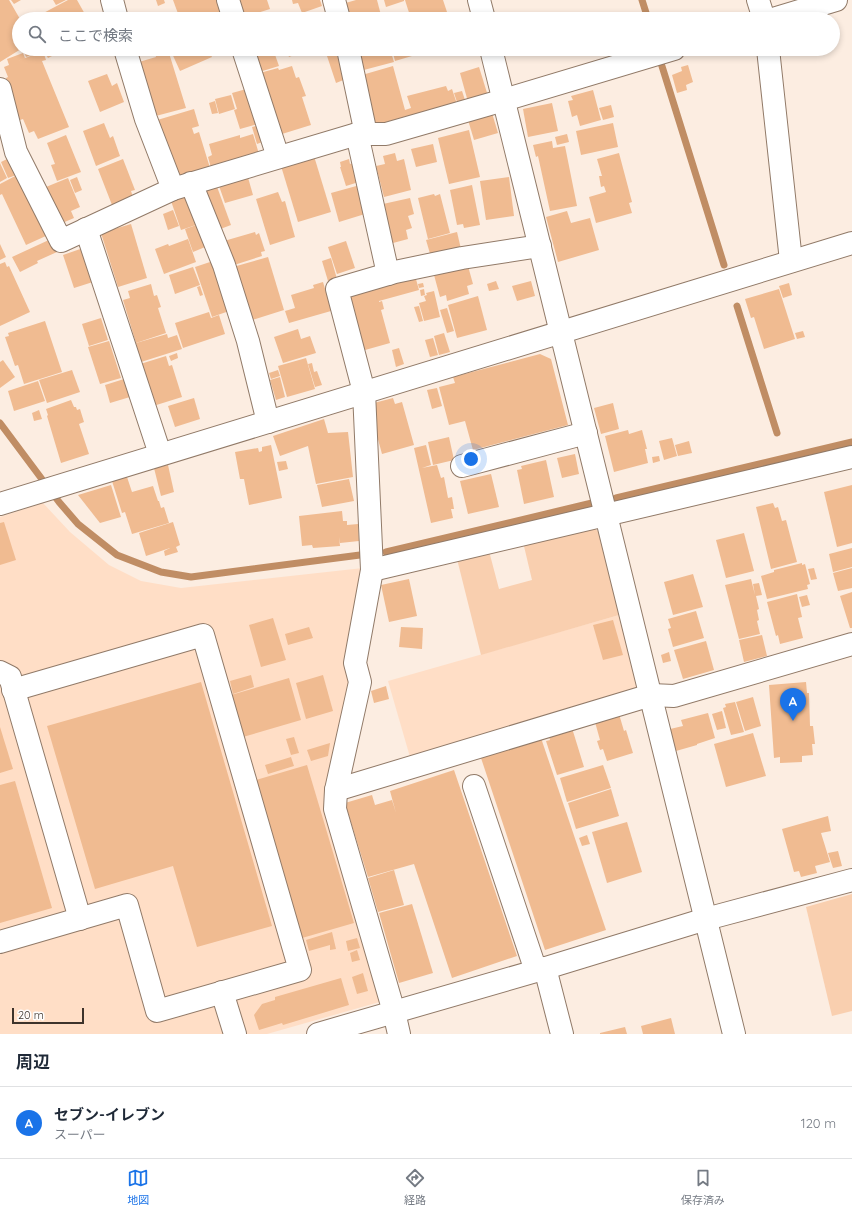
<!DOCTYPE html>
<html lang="ja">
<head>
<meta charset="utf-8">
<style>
  :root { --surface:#fff; --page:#f2f2f3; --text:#1f2937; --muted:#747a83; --line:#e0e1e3; --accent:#1a73e8 }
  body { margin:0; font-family:Quicksand,"Noto Sans JP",sans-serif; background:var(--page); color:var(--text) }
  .scale { position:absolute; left:12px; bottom:10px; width:72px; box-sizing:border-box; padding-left:4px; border:2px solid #3d332b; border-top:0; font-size:11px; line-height:14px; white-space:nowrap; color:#3d332b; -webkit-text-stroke:3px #fdfdfd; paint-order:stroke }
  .you { position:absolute; left:471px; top:459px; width:14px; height:14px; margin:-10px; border:3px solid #fff; border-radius:50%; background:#1a73e8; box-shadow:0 0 0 6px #1a73e833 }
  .badge { display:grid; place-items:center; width:26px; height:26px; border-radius:50%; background:var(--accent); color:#fff; font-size:13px; font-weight:700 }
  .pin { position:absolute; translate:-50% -33px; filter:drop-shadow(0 1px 2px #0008) }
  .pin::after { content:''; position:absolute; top:21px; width:14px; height:12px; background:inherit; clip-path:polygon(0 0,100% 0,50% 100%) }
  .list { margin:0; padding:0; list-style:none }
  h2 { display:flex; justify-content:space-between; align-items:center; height:52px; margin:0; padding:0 16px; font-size:17px }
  h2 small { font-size:13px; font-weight:400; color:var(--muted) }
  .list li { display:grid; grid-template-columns:26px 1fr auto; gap:12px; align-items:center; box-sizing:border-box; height:72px; padding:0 16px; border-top:1px solid var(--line) }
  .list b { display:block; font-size:15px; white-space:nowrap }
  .list p { margin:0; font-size:13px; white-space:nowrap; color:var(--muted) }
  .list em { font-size:13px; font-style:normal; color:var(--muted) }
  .icon { flex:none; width:22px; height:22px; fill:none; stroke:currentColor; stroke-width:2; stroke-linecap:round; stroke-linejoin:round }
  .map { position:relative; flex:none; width:852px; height:1034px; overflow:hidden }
  .search { position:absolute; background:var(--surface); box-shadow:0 2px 6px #0003; left:12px; right:12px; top:12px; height:44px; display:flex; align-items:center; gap:10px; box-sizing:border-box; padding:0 14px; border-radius:22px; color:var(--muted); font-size:15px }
  .sheet { height:124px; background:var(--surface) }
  nav { display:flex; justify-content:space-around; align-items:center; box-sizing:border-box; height:56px; border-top:1px solid var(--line); background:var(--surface); font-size:11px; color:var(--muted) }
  nav a { display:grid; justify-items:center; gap:2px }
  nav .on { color:var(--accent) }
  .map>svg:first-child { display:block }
  .built { fill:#ffdec6 }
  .green { fill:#f9cfaf }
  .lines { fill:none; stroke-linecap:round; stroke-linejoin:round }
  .stream { stroke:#c08d64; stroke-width:7 }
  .building { fill:#f0bb91 }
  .minor-casing { stroke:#917a68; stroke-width:24 }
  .minor { stroke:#fff; stroke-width:22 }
</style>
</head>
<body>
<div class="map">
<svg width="852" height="1034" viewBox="0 0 852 1034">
  <rect width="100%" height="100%" fill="#fcede1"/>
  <g class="built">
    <polygon points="43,503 70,532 109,565 141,581 181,588 363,568 343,663 350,683 325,804 383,1001 267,1034 0,1034 0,517"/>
    <polygon points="619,615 636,686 633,694 410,757 388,681"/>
  </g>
  <g class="green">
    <polygon points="589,525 598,531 619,615 481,655 457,559 489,551 499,589 532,580 523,542"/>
    <polygon points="852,894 852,1011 832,1016 806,907"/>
  </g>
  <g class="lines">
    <g class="stream">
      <polyline points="642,0 648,19"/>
      <polyline points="661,63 724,265"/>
      <polyline points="737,306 777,433"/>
      <polyline points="0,423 59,502 78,524 117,555 161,572 191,577 360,555"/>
      <polyline points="616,498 852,442"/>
      <polyline points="386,552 592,503"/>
    </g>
  </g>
  <g class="building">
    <polygon points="0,0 9,0 20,19 19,19 19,49 21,49 0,62"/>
    <polygon points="11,0 21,0 14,4"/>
    <polygon points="53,0 66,0 56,5"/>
    <polygon points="68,0 77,0 86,16 81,19 34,19 34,18"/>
    <polygon points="156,0 164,0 165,3 158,6"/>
    <polygon points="173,0 221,0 228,19 180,19"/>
    <polygon points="232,0 267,0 270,9 238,19"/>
    <polygon points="292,0 320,0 322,6 302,13 298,3 293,4"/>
    <polygon points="356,0 377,0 382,19 346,19 342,4"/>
    <polygon points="384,0 404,0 404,1 386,7"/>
    <polygon points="405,0 443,0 448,15 435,19 411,19"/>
    <polygon points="314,15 316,19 303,19"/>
    <polygon points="31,49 41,49 42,51 26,57 24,52"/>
    <polygon points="43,49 66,49 48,58"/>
    <polygon points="164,49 165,53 160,56 169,53 186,108 152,117 139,62 156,57 155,52"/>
    <polygon points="170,49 208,49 212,57 180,71"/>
    <polygon points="248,49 273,49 279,66 256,73"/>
    <polygon points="286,49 310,49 289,57"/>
    <polygon points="354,49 390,49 394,62 360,71"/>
    <polygon points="392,49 429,49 429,51 395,61"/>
    <polygon points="43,51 46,60 42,61 69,127 38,139 34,131 29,133 23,119 20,120 10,94 12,93 6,78 8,77 4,67 9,65 7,59 23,53 25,58 15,62"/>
    <polygon points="336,53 346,79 336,83 327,56"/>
    <polygon points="688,65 693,82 686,85 687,90 677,93 672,75 682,71 681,67"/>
    <polygon points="292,66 296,78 299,77 306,96 302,97 311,125 282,134 256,74 278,68 279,70"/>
    <polygon points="393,66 405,110 411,108 407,96 446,86 448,91 452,89 457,104 408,119 407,116 376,125 362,75"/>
    <polygon points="479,67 488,96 468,102 460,73"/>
    <polygon points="107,74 112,86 117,83 124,102 100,112 88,81"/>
    <polygon points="250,88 261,123 240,129 234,110 237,109 232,93"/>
    <polygon points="593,90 601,120 580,126 577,115 572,117 568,101 573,100 571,96"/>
    <polygon points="462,91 465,100 457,102 454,93"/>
    <polygon points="231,95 235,109 219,114 215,99"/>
    <polygon points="215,101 218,113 212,114 209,103"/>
    <polygon points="552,103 558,131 528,137 523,109"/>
    <polygon points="611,105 614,117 603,120 599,108"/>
    <polygon points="194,109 199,126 192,128 194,134 199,132 210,168 179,178 154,121"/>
    <polygon points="492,113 498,133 474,140 468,120"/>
    <polygon points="104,123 110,138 113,136 120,156 96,166 83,131"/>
    <polygon points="613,123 618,147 581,155 576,131"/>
    <polygon points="260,125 265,141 257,144 252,127"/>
    <polygon points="469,130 480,177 449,184 438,138"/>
    <polygon points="253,134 259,154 211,168 208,157 212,155 209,144 240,135 240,138"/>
    <polygon points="567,134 569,142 557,145 555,137"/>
    <polygon points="66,135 81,172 57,181 51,165 55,164 47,143"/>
    <polygon points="552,141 553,148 565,146 577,206 550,211 538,156 536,157 533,145"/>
    <polygon points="433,144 437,162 416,167 411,149"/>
    <polygon points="395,153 397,161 404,159 411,190 384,197 376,166 385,164 383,156"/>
    <polygon points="619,153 632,202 629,203 632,213 596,223 589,197 606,192 604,186 601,187 599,176 602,176 597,159"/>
    <polygon points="314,156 331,212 298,222 281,166"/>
    <polygon points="11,157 19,174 8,178 1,162"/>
    <polygon points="123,159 135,190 131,191 133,197 112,205 98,169"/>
    <polygon points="349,159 350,164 356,162 362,181 346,186 340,167 341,167 340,162"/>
    <polygon points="0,163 7,178 0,182"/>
    <polygon points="19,174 48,235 26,245 2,194 0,195 0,184"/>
    <polygon points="247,174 253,195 225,203 218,183"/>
    <polygon points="77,177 82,190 75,193 70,180"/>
    <polygon points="509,177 514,216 486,220 480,181"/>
    <polygon points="68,178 80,207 71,211 74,218 60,224 46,187"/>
    <polygon points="216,184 231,225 215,231 200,190"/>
    <polygon points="360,185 365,214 339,222 331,193"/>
    <polygon points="472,185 480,225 464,228 463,224 457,225 450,190"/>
    <polygon points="278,192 282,202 285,201 295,237 270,245 256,199"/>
    <polygon points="434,194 435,196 440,194 450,233 428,239 418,198"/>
    <polygon points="189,195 199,224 181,230 171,201"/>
    <polygon points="410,198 414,214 408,216 412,228 406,230 408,239 393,243 383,204"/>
    <polygon points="173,210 179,226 168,230 163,214"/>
    <polygon points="567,211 571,223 590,218 599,250 558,262 546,217"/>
    <polygon points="202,223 210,245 193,252 185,229"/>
    <polygon points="131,224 147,278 118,287 101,233"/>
    <polygon points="255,232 256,235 259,233 265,251 261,252 262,256 231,266 224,241"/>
    <polygon points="457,232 461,249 431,257 426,240"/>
    <polygon points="51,239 57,252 37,261 38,263 20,272 12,257"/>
    <polygon points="188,239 196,262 164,274 155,249 168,244 169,246"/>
    <polygon points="346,241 355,268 337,274 328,247"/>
    <polygon points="0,244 6,257 0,260"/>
    <polygon points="86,247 96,281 74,288 63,255"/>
    <polygon points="268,257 284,310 249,321 233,267"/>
    <polygon points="331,258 337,279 328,281 322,261"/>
    <polygon points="216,260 232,310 212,317 195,267"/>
    <polygon points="5,262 7,267 9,266 30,312 0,326 0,264"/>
    <polygon points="468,266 473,284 467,286 469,294 447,301 446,295 440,297 434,275"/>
    <polygon points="193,267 200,285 175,294 169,275"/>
    <polygon points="414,272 419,290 379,301 379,302 382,301 384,309 381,310 390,343 358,352 343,294"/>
    <polygon points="496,281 499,289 489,291 487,284"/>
    <polygon points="531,281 535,296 517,301 512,286"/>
    <polygon points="323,282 326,292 328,291 332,302 329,303 331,311 289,323 285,311 295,308 291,295 314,288 313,285"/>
    <polygon points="423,283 424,287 419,288 418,284"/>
    <polygon points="789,283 792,295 783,298 779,286"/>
    <polygon points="151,284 154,296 157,295 161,307 158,308 166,333 136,343 123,300 130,298 128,291"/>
    <polygon points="200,286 203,295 200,296 197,287"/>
    <polygon points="424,289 425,295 421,296 420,290"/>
    <polygon points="779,289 795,339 764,349 754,317 751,318 745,299"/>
    <polygon points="434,291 440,317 424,321 419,303 426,301 424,296 427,295 426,293"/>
    <polygon points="478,296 487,330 457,338 448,305"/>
    <polygon points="419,306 423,321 419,322 414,307"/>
    <polygon points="447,308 454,331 447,333 440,310"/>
    <polygon points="209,312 211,318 219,315 225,334 183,348 175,323"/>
    <polygon points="101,318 108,340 89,346 82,324"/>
    <polygon points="45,321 62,372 24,384 18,365 15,366 5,337 9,336 8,333"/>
    <polygon points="298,329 301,339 310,336 316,353 283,363 274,337"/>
    <polygon points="803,331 805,337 797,339 795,333"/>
    <polygon points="444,333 450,352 439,355 434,336"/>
    <polygon points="167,334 168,338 177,335 182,349 141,362 136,343"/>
    <polygon points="433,338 438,355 430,357 425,340"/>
    <polygon points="109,341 121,378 100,384 88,347"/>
    <polygon points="399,348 404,364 396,367 392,350"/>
    <polygon points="177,353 178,358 171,361 169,356"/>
    <polygon points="540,354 551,359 568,425 473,450 465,421 449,425 439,387 455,383 453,377"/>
    <polygon points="166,356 169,366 172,365 182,397 150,407 137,365"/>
    <polygon points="306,358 315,389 287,397 278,366"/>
    <polygon points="3,360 15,377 0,388 0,362"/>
    <polygon points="312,363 314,372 317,371 322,385 315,387 308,364"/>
    <polygon points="72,370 80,392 47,403 39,380"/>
    <polygon points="278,370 280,376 271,379 269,373"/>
    <polygon points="280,377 285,397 276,400 270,380"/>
    <polygon points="124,379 130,397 110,403 105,385"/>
    <polygon points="38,381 45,401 14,411 8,391"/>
    <polygon points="437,388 442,406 432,409 427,390"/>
    <polygon points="194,398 200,419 175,427 168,406"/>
    <polygon points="393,398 395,404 402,402 414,445 382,454 370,410 376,409 374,403"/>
    <polygon points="71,400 74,407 76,407 77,410 80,409 84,422 79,424 89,454 61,463 47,416 48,415 46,409"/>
    <polygon points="613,403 619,429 601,434 594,408"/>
    <polygon points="39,410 42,419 34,421 32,413"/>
    <polygon points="324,419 328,433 348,432 353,477 316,484 308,446 280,456 273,436"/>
    <polygon points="628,430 629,434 642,430 647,449 645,449 648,463 614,472 605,436"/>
    <polygon points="449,437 454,460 433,465 428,442"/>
    <polygon points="672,438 677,456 664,460 659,441"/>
    <polygon points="689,441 692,453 678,456 675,445"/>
    <polygon points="271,445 282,498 249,505 244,479 240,479 235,452 258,448 259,452 262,451 262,447"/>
    <polygon points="426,445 431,465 422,468 437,465 441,478 444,477 448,498 452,497 454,509 451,509 453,518 431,523 414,448"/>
    <polygon points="575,454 579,474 562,478 557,458"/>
    <polygon points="659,456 660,461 653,463 652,457"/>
    <polygon points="546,460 554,497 524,504 517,470 522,469 521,466"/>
    <polygon points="286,461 288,469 279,471 277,462"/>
    <polygon points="168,465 174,492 161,496 154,468"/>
    <polygon points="491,474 499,507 468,514 460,481"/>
    <polygon points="127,477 132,492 153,486 158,501 159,501 161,508 164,507 169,523 132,534 125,512 122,513 112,481"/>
    <polygon points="349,479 354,501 322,507 317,485"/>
    <polygon points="111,485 121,517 100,523 78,495"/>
    <polygon points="852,485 852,543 837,547 824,492"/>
    <polygon points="773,503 775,508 778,507 782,521 786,520 797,562 771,569 756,507"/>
    <polygon points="342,511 343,521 347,521 347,525 358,524 359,541 340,543 339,537 340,546 313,548 312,545 302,546 299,516"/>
    <polygon points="4,522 16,560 0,565 0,523"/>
    <polygon points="173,522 180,545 176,547 178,552 165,556 164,551 170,548 146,556 139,533"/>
    <polygon points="744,533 754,571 726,578 716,540"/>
    <polygon points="852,548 852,567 833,572 829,554"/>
    <polygon points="802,563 802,565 805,564 810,584 807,585 808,589 767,599 761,576 774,572 774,570"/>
    <polygon points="814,568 817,579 811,580 808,569"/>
    <polygon points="852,568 852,588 838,591 833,573"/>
    <polygon points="693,574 703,607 673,615 664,582"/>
    <polygon points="409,579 417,616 389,622 381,585"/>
    <polygon points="751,579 755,595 753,584 759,583 762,595 756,596 759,609 757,610 759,620 757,621 760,634 739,639 725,585"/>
    <polygon points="852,592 852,628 850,628 840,596"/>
    <polygon points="797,594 802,617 798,618 803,638 780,644 778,635 776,636 767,602"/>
    <polygon points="807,595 810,605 802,607 799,597"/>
    <polygon points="696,611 704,638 673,647 668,629 671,628 668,619"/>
    <polygon points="273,618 286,660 261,667 249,625"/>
    <polygon points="613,620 623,655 603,660 593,625"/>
    <polygon points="309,627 313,638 288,645 285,634"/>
    <polygon points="401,627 423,628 422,649 399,647"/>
    <polygon points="762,635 767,656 744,662 739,640"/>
    <polygon points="706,641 714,670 683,679 674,650"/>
    <polygon points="669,652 671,661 663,663 661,655"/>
    <polygon points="251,675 254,687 233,694 230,681"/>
    <polygon points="323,675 333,711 306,719 296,683"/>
    <polygon points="289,678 301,720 243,737 231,695"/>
    <polygon points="201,682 272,926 197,947 173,866 95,889 47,726"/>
    <polygon points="806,682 807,693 809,693 810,726 813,726 815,744 812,744 813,755 802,756 802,762 780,763 780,757 774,758 769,685"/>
    <polygon points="386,686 389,699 374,703 371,691"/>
    <polygon points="753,697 761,726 745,731 736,702"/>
    <polygon points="735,702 744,732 731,735 723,708 726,707 725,704"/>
    <polygon points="722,711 726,728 717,730 712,714"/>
    <polygon points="708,713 715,738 697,744 697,745 676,751 670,729 683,726 681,720"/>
    <polygon points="619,714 624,731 626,730 633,753 607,761 603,749 600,750 597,741 600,740 595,722"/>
    <polygon points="0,727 13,769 0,773"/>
    <polygon points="572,728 584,767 557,775 546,741 550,740 549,736"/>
    <polygon points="753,733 766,776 726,787 714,744"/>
    <polygon points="294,737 299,753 291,755 286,739"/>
    <polygon points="541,738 606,930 545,950 481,758"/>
    <polygon points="330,743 328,756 311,761 307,750"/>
    <polygon points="291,757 294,766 268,774 265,765"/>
    <polygon points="307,765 354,923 302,938 256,780"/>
    <polygon points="603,765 611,788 567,802 560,778"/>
    <polygon points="454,770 517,956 452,978 414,864 368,877 345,803 372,795 375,805 392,800 396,813 390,791"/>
    <polygon points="15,781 52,908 0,923 0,785"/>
    <polygon points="611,789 619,816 576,829 568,803"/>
    <polygon points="828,816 831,831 821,833 830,862 815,866 817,873 801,877 799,871 794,872 782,829"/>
    <polygon points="627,822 642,872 607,883 592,832"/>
    <polygon points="587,835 590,844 582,846 579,838"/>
    <polygon points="838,851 842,866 833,868 828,853"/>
    <polygon points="394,870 404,905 378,912 368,878"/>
    <polygon points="412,904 433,973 399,983 379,913"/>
    <polygon points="332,932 336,949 330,950 330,945 309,951 306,940"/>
    <polygon points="357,938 360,948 348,951 346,941"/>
    <polygon points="357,950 360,960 352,962 350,953"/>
    <polygon points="363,973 368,991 357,994 352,977"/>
    <polygon points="341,978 349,1005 283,1025 282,1023 259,1030 254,1015 262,1004 275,1000 275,997"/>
    <polygon points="671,1018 675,1034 643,1034 641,1026"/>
    <polygon points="625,1027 627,1034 600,1034 600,1033"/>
  </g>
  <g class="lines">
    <defs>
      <g id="minor">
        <polyline points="112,0 117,19"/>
        <polyline points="228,0 234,19"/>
        <polyline points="334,0 339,19"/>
        <polyline points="479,0 484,19"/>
        <polyline points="758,0 764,19"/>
        <polyline points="773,19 836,0"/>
        <polyline points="125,49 146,119 173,189"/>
        <polyline points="243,49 278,157"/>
        <polyline points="348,49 366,134"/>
        <polyline points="491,49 734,1034"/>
        <polyline points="768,49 791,261"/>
        <polyline points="0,89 16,152 61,241 173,189 357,134 386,134 504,100 674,49"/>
        <polyline points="357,134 388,274"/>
        <polyline points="191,183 224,265 248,341 268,422"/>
        <polyline points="86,229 160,454"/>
        <polyline points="462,466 586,433"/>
        <polyline points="0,504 852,243"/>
        <polyline points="372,570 852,457"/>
        <polyline points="0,672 10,677 80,919"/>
        <polyline points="474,786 536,971"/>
        <polyline points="336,790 651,695 674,696 852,644"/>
        <polyline points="0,942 127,905 157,1011 300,970 203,635 13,690"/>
        <polyline points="545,968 562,1034"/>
        <polyline points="222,992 235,1034"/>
        <polyline points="318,1034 536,971 706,919 852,880"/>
        <polyline points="399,1034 394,1012 335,809 336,790 360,682 355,663 372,570 364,392 337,289 395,272 462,258 540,246"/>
      </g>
    </defs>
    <use href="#minor" class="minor-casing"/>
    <use href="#minor" class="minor"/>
  </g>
</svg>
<div class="scale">20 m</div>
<div class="you"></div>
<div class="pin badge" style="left:793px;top:721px">A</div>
<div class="search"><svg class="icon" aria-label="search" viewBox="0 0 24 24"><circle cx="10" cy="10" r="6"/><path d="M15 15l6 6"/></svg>ここで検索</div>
</div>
<section class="sheet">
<h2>周辺<small></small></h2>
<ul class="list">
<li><span class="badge">A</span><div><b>セブン-イレブン</b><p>スーパー</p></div><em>120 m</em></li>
</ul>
</section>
<nav>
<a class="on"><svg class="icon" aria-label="map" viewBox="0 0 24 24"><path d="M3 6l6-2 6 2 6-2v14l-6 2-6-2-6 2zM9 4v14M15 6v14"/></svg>地図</a>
<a><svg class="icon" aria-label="directions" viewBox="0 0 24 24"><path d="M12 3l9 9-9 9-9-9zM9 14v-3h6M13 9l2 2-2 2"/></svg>経路</a>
<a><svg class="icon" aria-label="saved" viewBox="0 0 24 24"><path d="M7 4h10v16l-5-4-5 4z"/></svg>保存済み</a>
</nav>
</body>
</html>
